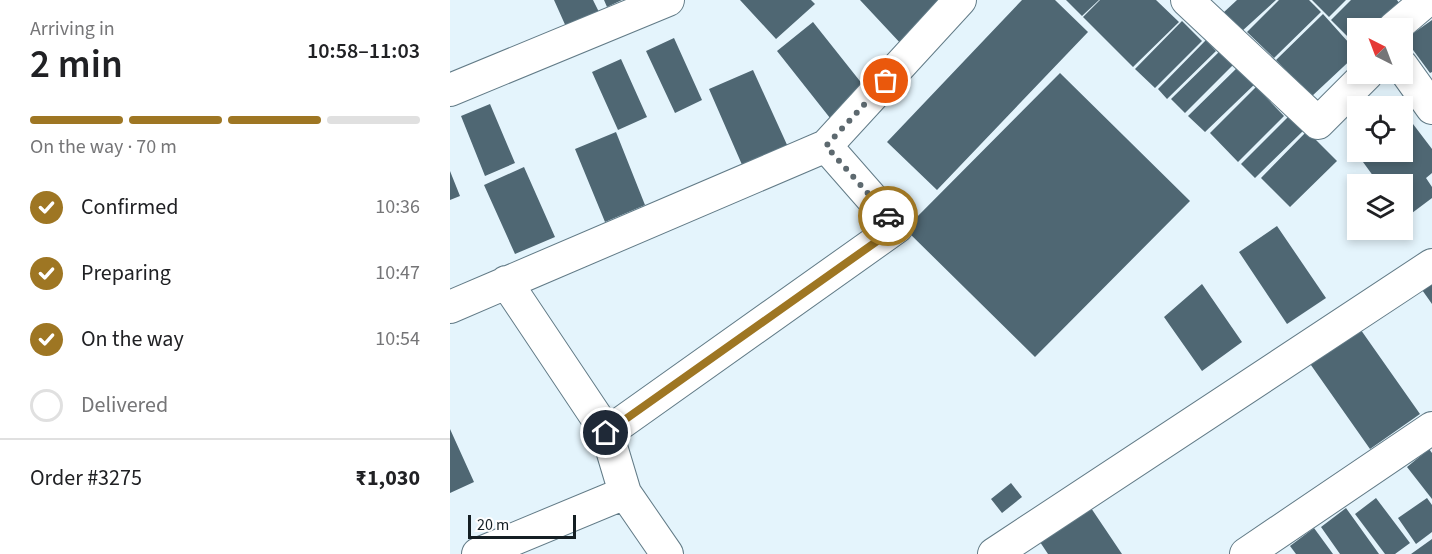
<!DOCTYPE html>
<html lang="en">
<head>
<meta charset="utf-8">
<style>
  :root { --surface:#fff; --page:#f6f6f6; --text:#202124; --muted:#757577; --line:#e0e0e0; --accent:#9e7623 }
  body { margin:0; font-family:"Source Sans 3",sans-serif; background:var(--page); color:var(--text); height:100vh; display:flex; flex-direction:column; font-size:22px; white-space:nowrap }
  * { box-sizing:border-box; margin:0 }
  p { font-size:20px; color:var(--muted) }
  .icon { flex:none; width:33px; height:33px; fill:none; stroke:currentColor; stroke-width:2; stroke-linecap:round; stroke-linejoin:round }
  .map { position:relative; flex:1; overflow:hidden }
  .details { display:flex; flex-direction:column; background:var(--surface); width:450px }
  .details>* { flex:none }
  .needle { width:39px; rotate:318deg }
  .fabs { position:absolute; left:897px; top:18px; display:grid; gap:12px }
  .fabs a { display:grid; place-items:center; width:66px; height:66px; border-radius:0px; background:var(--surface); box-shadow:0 3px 9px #0003; font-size:30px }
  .scale { position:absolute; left:18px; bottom:15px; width:108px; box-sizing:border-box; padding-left:6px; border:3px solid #141e23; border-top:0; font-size:16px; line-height:21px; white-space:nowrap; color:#141e23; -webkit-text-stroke:4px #fefefe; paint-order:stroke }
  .pin { position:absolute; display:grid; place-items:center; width:51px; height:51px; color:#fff; margin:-26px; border:3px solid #fff; border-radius:50%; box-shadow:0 2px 6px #0007 }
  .courier { position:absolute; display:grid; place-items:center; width:60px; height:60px; margin:-30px; border:4px solid #9e7623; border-radius:50%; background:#fff; color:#222; box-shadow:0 2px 8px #0007 }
  .headline em { font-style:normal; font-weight:600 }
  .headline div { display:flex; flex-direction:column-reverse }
  .headline { display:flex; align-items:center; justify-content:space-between; height:102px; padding:0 30px }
  h1 { font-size:39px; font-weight:600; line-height:45px }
  .bar { display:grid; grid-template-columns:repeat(4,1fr); gap:9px 6px; align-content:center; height:72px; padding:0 30px }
  .bar i { height:8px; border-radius:4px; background:var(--line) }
  .bar .on { background:var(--accent) }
  .bar p { grid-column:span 4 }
  .line { display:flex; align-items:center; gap:15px; padding:0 30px; border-top:2px solid var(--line) }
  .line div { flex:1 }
  ol { padding:0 30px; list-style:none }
  li { display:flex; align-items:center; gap:18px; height:66px }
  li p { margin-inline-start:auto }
  li .icon { padding:6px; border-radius:50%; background:var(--accent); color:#fff; stroke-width:4 }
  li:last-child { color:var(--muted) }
  li i { width:33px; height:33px; border:3px solid var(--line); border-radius:50% }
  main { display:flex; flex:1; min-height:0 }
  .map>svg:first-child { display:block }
  .building { fill:#4f6773 }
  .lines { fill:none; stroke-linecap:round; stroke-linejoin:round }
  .minor-casing { stroke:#627b87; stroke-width:34 }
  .minor { stroke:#fff; stroke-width:32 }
  .done { stroke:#5d696f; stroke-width:6; stroke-dasharray:0 10.8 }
  .route { stroke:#9e7623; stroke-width:8 }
</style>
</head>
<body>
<main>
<section class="details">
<div class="headline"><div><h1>2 min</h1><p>Arriving in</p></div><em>10:58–11:03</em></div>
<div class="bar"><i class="on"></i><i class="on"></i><i class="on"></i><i></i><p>On the way · 70 m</p></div>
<ol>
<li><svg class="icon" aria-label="check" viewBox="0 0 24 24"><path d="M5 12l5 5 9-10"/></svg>Confirmed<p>10:36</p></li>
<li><svg class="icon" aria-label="check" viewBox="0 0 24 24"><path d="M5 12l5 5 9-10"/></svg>Preparing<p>10:47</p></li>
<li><svg class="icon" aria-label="check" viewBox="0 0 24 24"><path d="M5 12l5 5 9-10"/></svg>On the way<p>10:54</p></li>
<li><i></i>Delivered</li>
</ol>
<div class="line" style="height:78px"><div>Order #3275</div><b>₹1,030</b></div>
</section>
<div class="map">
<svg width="982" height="554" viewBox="0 0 982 554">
  <rect width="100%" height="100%" fill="#e4f4fc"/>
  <path class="building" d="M 104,0 L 143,0 L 150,14 L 117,29 Z
    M 154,0 L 172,0 L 157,7 Z
    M 290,0 L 361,0 L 365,4 L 326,39 Z
    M 410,0 L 501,0 L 453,46 Z
    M 572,0 L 605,0 L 638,32 L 487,190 L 437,142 Z
    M 616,0 L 649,0 L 632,16 Z
    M 650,0 L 706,0 L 729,22 L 683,67 L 633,17 Z
    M 787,0 L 826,0 L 791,32 L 773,13 Z
    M 829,0 L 859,0 L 871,12 L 824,58 L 797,32 Z
    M 862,0 L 896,0 L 879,17 Z
    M 901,0 L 947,0 L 949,3 L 923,28 L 908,28 L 906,45 L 881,20 Z
    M 873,14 L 908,53 L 861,97 L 826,60 Z
    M 982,20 L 982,72 L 980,73 L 955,39 Z
    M 732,21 L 752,41 L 705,88 L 685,69 Z
    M 363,22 L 417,90 L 380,118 L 327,51 Z
    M 224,38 L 252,100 L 225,113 L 196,51 Z
    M 756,40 L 766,51 L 717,99 L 708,89 Z
    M 772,49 L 785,63 L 735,113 L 721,99 Z
    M 171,59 L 197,117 L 168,130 L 142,72 Z
    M 790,65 L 807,82 L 755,132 L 738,116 Z
    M 303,70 L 338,147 L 293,167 L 259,89 Z
    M 610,73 L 740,201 L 585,357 L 455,229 Z
    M 806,87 L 834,116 L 788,162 L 760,133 Z
    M 40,104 L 65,163 L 35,176 L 11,116 Z
    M 838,117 L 853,131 L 805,178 L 791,164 Z
    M 963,124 L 982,149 L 982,173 L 976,178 L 982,187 L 982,198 L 954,219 L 952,184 L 929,184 L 913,162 L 927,152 L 952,152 L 952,132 Z
    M 857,131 L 887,161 L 840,207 L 811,178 Z
    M 166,132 L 195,205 L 155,222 L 125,149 Z
    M 74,167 L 105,237 L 65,254 L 34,185 Z
    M 0,171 L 10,196 L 0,200 Z
    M 827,226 L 876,298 L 837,324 L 789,252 Z
    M 982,278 L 982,304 L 970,287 Z
    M 752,284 L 792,342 L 752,371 L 714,317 Z
    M 906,323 L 970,414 L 920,449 L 856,358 Z
    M 0,429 L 24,482 L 0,493 Z
    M 979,449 L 982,453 L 982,499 L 957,467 Z
    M 561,483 L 572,497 L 552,513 L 541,499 Z
    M 926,498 L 960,543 L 945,554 L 935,554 L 905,514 Z
    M 977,498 L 982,505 L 982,532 L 966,544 L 948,518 Z
    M 639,505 L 672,554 L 598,554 L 588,539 Z
    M 896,508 L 929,554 L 890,554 L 871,527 Z
    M 864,528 L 883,554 L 846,554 L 840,546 Z
    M 982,539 L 982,554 L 961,554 Z"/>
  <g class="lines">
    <defs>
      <path id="minor" d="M 737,0 L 868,123 L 917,74
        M 944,28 L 977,0
        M 952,66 L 982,108
        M 0,90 L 218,0
        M 56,282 L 157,433 L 175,493 L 217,554
        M 0,307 L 376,146 L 510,0
        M 157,433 L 447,227 L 376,146
        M 28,554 L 175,493
        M 544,554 L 982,265
        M 796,554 L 982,428"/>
    </defs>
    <use href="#minor" class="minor-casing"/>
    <use href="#minor" class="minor"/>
  </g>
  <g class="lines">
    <path class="done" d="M 436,81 L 376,146 L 438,216"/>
    <path class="route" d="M 156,433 L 447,227 L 438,216"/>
  </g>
</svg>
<div class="fabs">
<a><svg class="needle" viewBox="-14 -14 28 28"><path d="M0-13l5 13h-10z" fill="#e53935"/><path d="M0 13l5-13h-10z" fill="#757577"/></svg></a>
<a><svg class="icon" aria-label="locate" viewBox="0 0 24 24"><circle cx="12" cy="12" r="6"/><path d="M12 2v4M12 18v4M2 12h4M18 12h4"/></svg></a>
<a><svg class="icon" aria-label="layers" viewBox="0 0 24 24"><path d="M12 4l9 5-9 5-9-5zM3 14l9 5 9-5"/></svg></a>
</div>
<div class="scale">20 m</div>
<div class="pin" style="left:436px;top:81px;background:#ea580c"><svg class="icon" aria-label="bag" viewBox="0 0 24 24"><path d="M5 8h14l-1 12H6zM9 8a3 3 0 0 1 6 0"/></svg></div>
<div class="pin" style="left:156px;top:433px;background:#1f2937"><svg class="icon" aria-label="home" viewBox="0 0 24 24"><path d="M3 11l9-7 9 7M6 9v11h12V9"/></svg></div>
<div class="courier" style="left:438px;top:216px"><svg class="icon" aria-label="car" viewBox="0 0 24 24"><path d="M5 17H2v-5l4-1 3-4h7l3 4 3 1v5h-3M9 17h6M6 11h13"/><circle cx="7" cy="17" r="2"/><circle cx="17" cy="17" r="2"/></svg></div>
</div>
</main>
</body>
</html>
